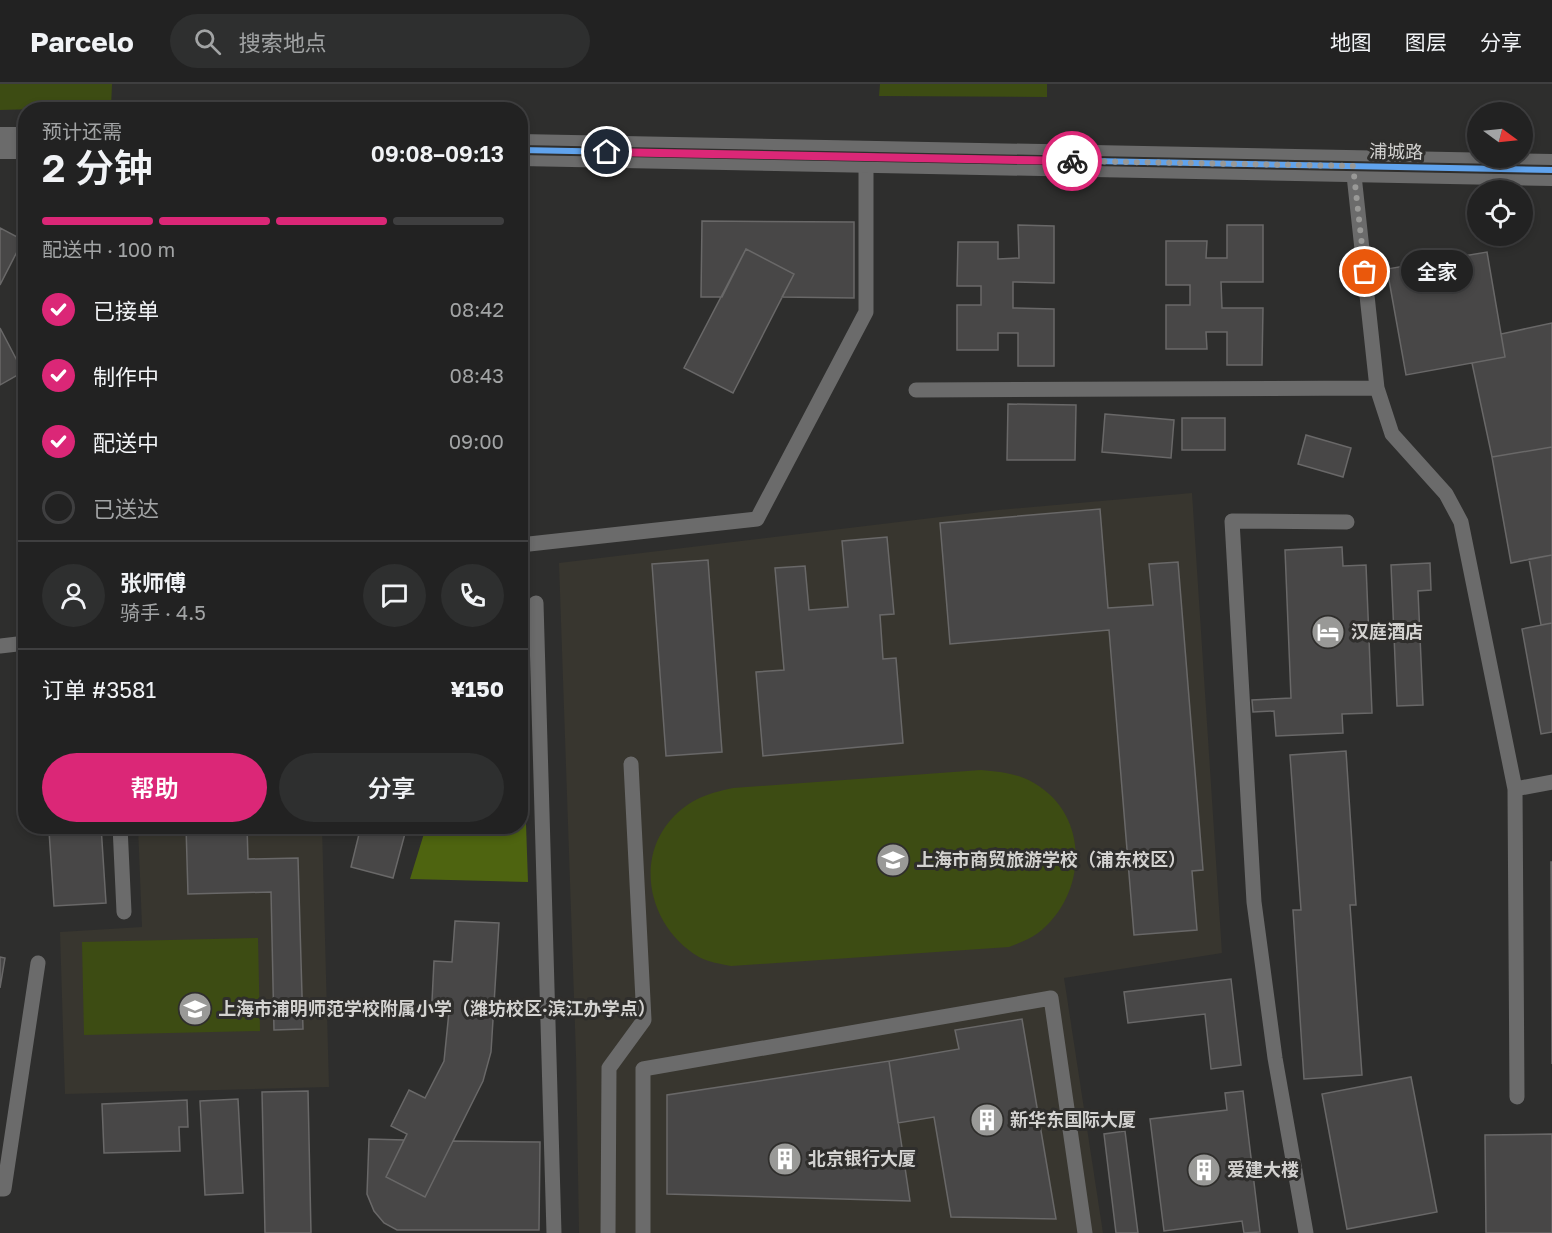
<!DOCTYPE html>
<html lang="zh">
<head>
<meta charset="utf-8">
<style>
  :root { --surface:#222; --page:#2e2f2f; --text:#f1f3f6; --muted:#a2a4a5; --line:#3f3f40; --accent:#db2777 }
  body { margin:0; font-family:"Golos Text","Noto Sans SC",sans-serif; background:var(--page); color:var(--text); height:100vh; display:flex; flex-direction:column; font-size:22px; white-space:nowrap }
  * { box-sizing:border-box; margin:0 }
  p { font-size:20px; color:var(--muted) }
  .icon { flex:none; width:33px; height:33px; fill:none; stroke:currentColor; stroke-width:2; stroke-linecap:round; stroke-linejoin:round }
  .map { position:relative; flex:1; overflow:hidden }
  .panel { position:absolute; left:18px; top:18px; width:510px; height:732px; display:flex; flex-direction:column; background:var(--surface); border-radius:24px; box-shadow:0 3px 9px #0003,0 0 0 2px var(--line) }
  .panel>* { flex:none }
  .needle { width:39px; rotate:105deg }
  .controls { position:absolute; left:1467px; top:18px; display:grid; gap:12px }
  .controls a { display:grid; place-items:center; width:66px; height:66px; border-radius:50%; background:var(--surface); box-shadow:0 3px 9px #0003,0 0 0 2px var(--line); font-size:30px }
  .pin { position:absolute; display:grid; place-items:center; width:51px; height:51px; color:#fff; margin:-26px; border:3px solid #fff; border-radius:50%; box-shadow:0 2px 6px #0007 }
  .courier { position:absolute; display:grid; place-items:center; width:60px; height:60px; margin:-30px; border:4px solid #db2777; border-radius:50%; background:#fff; color:#222; box-shadow:0 2px 8px #0007 }
  .bubble { position:absolute; height:42px; border-radius:21px; background:var(--surface); box-shadow:0 3px 9px #0003,0 0 0 2px var(--line); font-size:20px; font-weight:600; line-height:42px; text-align:center }
  .summary em { font-style:normal; font-weight:600 }
  .summary div { display:flex; flex-direction:column-reverse }
  .summary { display:flex; align-items:center; justify-content:space-between; height:102px; padding:0 24px }
  h1 { font-size:39px; font-weight:600; line-height:45px }
  .bar { display:grid; grid-template-columns:repeat(4,1fr); gap:9px 6px; align-content:center; height:72px; padding:0 24px }
  .bar i { height:8px; border-radius:4px; background:var(--line) }
  .bar .selected { background:var(--accent) }
  .bar p { grid-column:span 4 }
  .line { display:flex; align-items:center; gap:15px; padding:0 24px; border-top:2px solid var(--line) }
  .line div { flex:1 }
  .round { display:grid; place-items:center; flex:none; width:63px; height:63px; border-radius:32px; background:var(--page) }
  ol { padding:0 24px; list-style:none }
  li { display:flex; align-items:center; gap:18px; height:66px }
  li p { margin-inline-start:auto }
  li .icon { padding:6px; border-radius:50%; background:var(--accent); color:#fff; stroke-width:4 }
  li:last-child { color:var(--muted) }
  li i { width:33px; height:33px; border:3px solid var(--line); border-radius:50% }
  .action { display:flex; gap:12px; margin-top:auto; padding:12px 24px }
  .action a { flex:1; height:69px; border-radius:36px; background:var(--accent); color:#fff; font-size:24px; font-weight:600; line-height:69px; text-align:center }
  .action a+a { background:var(--page); color:var(--text) }
  header { display:flex; align-items:center; gap:36px; box-sizing:border-box; height:84px; padding:0 30px; background:var(--surface); border-bottom:2px solid var(--line) }
  header strong { font-size:28px }
  nav { display:flex; gap:33px; margin-inline-start:auto; font-size:21px }
  .search { width:420px; height:54px; background:var(--page); display:flex; align-items:center; gap:15px; box-sizing:border-box; padding:0 21px; border-radius:33px; color:var(--muted); font-size:22px }
  .map>svg:first-child { display:block }
  .built { fill:#38362f }
  .green { fill:#3d4c13 }
  .forest { fill:#4e6410 }
  .building { fill:#484747; stroke:#696868; stroke-width:1.5 }
  .lines { fill:none; stroke-linecap:round; stroke-linejoin:round }
  .service { stroke:#6b6b6b; stroke-width:15 }
  .minor { stroke:#6b6b6b; stroke-width:32 }
  .cycleway-casing { stroke:#2f2e2c; stroke-width:10 }
  .cycleway { stroke:#60a3ed; stroke-width:6 }
  .done { stroke:#999997; stroke-width:6; stroke-dasharray:0 10.8 }
  .route { stroke:#db2777; stroke-width:8 }
  .labels { text-anchor:middle; stroke-width:6; stroke-linejoin:round; paint-order:stroke }
  .street-label { font-size:18px; fill:#d3d2d0; stroke:#2f2e2c }
  .poi-label { font-size:18px; font-weight:bold; fill:#d3d2d0; stroke:#2f2e2c; text-anchor:start }
</style>
</head>
<body>
<header>
<strong>Parcelo</strong>
<div class="search"><svg class="icon" aria-label="search" viewBox="0 0 24 24"><circle cx="10" cy="10" r="6"/><path d="M15 15l6 6"/></svg>搜索地点</div>
<nav><a>地图</a><a>图层</a><a>分享</a></nav>
</header>
<div class="map">
<svg width="1552" height="1149" viewBox="0 0 1552 1149">
  <rect width="100%" height="100%" fill="#2e2e2d"/>
  <path class="built" d="M 1192,409 L 1222,869 L 1064,894 L 1103,1149 L 579,1149 L 576,972 L 559,479 L 998,426 Z
    M 138,743 L 322,743 L 329,1003 L 65,1010 L 60,848 L 142,843 Z"/>
  <path class="green" d="M 0,0 L 112,0 L 111,23 L 0,26 Z
    M 880,0 L 1047,0 L 1047,13 L 879,12 Z
    M 981,686 C 1000,688 1017,689 1034,699 C 1091,732 1087,811 1038,849 C 1030,855 1019,859 1009,863 L 731,882 C 721,880 708,878 699,873 C 646,842 631,766 682,725 C 698,712 714,708 733,704 Z
    M 258,854 L 260,947 L 84,951 L 82,858 Z"/>
  <path class="forest" d="M 520,564 L 528,798 L 410,795 L 426,743 L 520,742 Z"/>
  <path class="building" d="M 702,137 L 854,138 L 854,214 L 782,213 L 794,190 L 746,165 L 722,213 L 701,213 Z
    M 1018,141 L 1054,142 L 1054,199 L 1013,198 L 1013,224 L 1054,225 L 1054,282 L 1018,282 L 1018,249 L 998,249 L 998,266 L 957,266 L 957,221 L 981,221 L 981,202 L 957,202 L 958,158 L 998,158 L 998,175 L 1019,174 Z
    M 1227,141 L 1263,141 L 1263,198 L 1221,198 L 1222,224 L 1263,224 L 1262,281 L 1227,281 L 1227,248 L 1206,248 L 1207,265 L 1166,265 L 1166,221 L 1190,221 L 1190,201 L 1166,201 L 1166,157 L 1207,157 L 1206,174 L 1227,174 Z
    M 0,144 L 23,156 L 0,201 Z
    M 746,165 L 794,190 L 733,309 L 684,284 Z
    M 1487,168 L 1505,273 L 1406,291 L 1387,185 Z
    M 1552,239 L 1552,363 L 1492,373 L 1472,279 L 1505,273 L 1501,250 Z
    M 0,244 L 23,288 L 0,301 Z
    M 1008,320 L 1076,321 L 1075,376 L 1007,376 Z
    M 1105,330 L 1174,336 L 1171,374 L 1102,368 Z
    M 1182,334 L 1225,334 L 1225,366 L 1182,366 Z
    M 1306,351 L 1351,364 L 1343,393 L 1298,380 Z
    M 1552,363 L 1552,471 L 1511,479 L 1492,373 Z
    M 1100,425 L 1108,524 L 1153,521 L 1149,480 L 1178,478 L 1203,786 L 1192,787 L 1197,846 L 1134,851 L 1109,546 L 950,560 L 940,439 Z
    M 887,453 L 894,530 L 880,531 L 883,575 L 896,574 L 903,659 L 763,672 L 756,588 L 784,586 L 775,484 L 805,482 L 809,526 L 848,523 L 842,457 Z
    M 1342,463 L 1343,482 L 1366,481 L 1372,629 L 1342,630 L 1343,649 L 1276,652 L 1274,627 L 1253,628 L 1252,616 L 1291,614 L 1285,466 Z
    M 1552,471 L 1552,539 L 1541,541 L 1529,475 Z
    M 708,476 L 722,668 L 666,672 L 652,480 Z
    M 1430,479 L 1431,506 L 1418,507 L 1423,621 L 1397,622 L 1391,481 Z
    M 1552,539 L 1552,648 L 1541,650 L 1522,545 Z
    M 26,612 L 26,649 L 23,613 Z
    M 1346,667 L 1356,821 L 1350,821 L 1362,991 L 1304,995 L 1293,826 L 1301,826 L 1290,671 Z
    M 31,742 L 101,742 L 106,819 L 54,822 L 49,747 L 32,748 Z
    M 186,742 L 247,742 L 248,775 L 298,774 L 303,945 L 274,946 L 271,808 L 188,810 Z
    M 361,742 L 407,742 L 393,794 L 351,783 Z
    M 1551,778 L 1552,778 L 1552,980 Z
    M 1551,778 L 1552,778 L 1552,980 Z
    M 455,837 L 499,839 L 491,968 L 483,997 L 425,1113 L 386,1093 L 407,1050 L 391,1042 L 409,1006 L 425,1014 L 444,977 L 450,918 L 432,917 L 434,877 L 452,878 Z
    M 0,873 L 5,874 L 0,904 Z
    M 1231,895 L 1241,981 L 1211,985 L 1205,930 L 1128,939 L 1124,908 Z
    M 1022,935 L 1056,1135 L 951,1133 L 934,1033 L 898,1039 L 889,977 L 959,965 L 955,946 Z
    M 889,977 L 910,1117 L 667,1110 L 667,1011 Z
    M 1411,993 L 1437,1128 L 1347,1145 L 1322,1010 Z
    M 308,1007 L 311,1149 L 265,1149 L 262,1008 Z
    M 1243,1007 L 1260,1148 L 1244,1149 L 1242,1137 L 1164,1147 L 1150,1035 L 1227,1026 L 1225,1009 Z
    M 238,1015 L 243,1109 L 205,1111 L 200,1017 Z
    M 187,1016 L 188,1043 L 179,1043 L 180,1067 L 104,1069 L 102,1020 Z
    M 1125,1047 L 1138,1149 L 1116,1149 L 1104,1050 Z
    M 1552,1050 L 1552,1149 L 1486,1149 L 1485,1051 Z
    M 369,1055 L 404,1056 L 386,1093 L 425,1113 L 453,1057 L 540,1058 L 539,1146 L 397,1146 L 384,1139 L 374,1127 L 367,1110 Z"/>
  <g class="lines">
    <path class="service" d="M 1353,82 L 1377,304 L 1392,350 L 1446,410 L 1461,438 L 1515,705 L 1552,698
      M 916,306 L 1377,304
      M 520,461 L 757,435 L 866,228 L 866,73
      M 536,519 L 554,1149
      M 0,562 L 26,559
      M 1515,705 L 1517,1013
      M 120,742 L 124,828
      M 0,1105 L 4,1105 L 38,879
      M 608,1149 L 609,984 L 644,936 L 631,680
      M 643,1149 L 643,985 L 1051,914 L 1085,1149
      M 1306,1149 L 1275,974 L 1254,818 L 1232,437 L 1347,438"/>
    <path class="minor" d="M 0,59 L 26,59
      M 520,66 L 1552,86"/>
    <defs>
      <path id="cycleway" d="M 520,66 L 1552,86"/>
    </defs>
    <use href="#cycleway" class="cycleway-casing"/>
    <use href="#cycleway" class="cycleway"/>
  </g>
  <g class="lines">
    <path class="done" d="M 1072,77 L 1353,82 L 1365,188"/>
    <path class="route" d="M 607,68 L 1072,77"/>
  </g>
  <defs>
    <symbol id="hotel-disc" viewBox="-11 -11 22 22"><circle r="9.5" fill="#999997" stroke="#2f2e2c"/><path d="M-6-4.5h1.5V1H6V5H4.5V3h-9V5H-6ZM-4 0a1.8 1.8 0 1 1 3.6 0ZM.5 0V-2.5h3Q6-2.5 6 0Z" fill="#fff"/></symbol>
    <symbol id="school-disc" viewBox="-11 -11 22 22"><circle r="9.5" fill="#999997" stroke="#2f2e2c"/><path d="M0-5L7-2L0 1L-7-2ZM-4 1L0 2.5L4 1V4Q0 6-4 4Z" fill="#fff"/></symbol>
    <symbol id="building-disc" viewBox="-11 -11 22 22"><circle r="9.5" fill="#999997" stroke="#2f2e2c"/><path d="M-4-6H4V6H1V3H-1V6H-4ZM-2.5-4.3h1.7v1.8h-1.7ZM.8-4.3h1.7v1.8H.8ZM-2.5-1h1.7V.8h-1.7ZM.8-1h1.7V.8H.8Z" fill="#fff"/></symbol>
  </defs>
  <g fill-rule="evenodd">
    <use href="#hotel-disc" x="1309" y="529" width="38" height="38"/>
    <use href="#school-disc" x="874" y="757" width="38" height="38"/>
    <use href="#school-disc" x="176" y="906" width="38" height="38"/>
    <use href="#building-disc" x="968" y="1017" width="38" height="38"/>
    <use href="#building-disc" x="766" y="1056" width="38" height="38"/>
    <use href="#building-disc" x="1185" y="1067" width="38" height="38"/>
  </g>
  <g class="labels">
    <g class="street-label">
      <text transform="translate(1396 68) rotate(1)" y="6">浦城路</text>
    </g>
    <g class="poi-label">
      <text x="1351" y="554">汉庭酒店</text>
      <text x="916" y="782">上海市商贸旅游学校（浦东校区）</text>
      <text x="218" y="931">上海市浦明师范学校附属小学（潍坊校区·滨江办学点）</text>
      <text x="1010" y="1042">新华东国际大厦</text>
      <text x="808" y="1081">北京银行大厦</text>
      <text x="1227" y="1092">爱建大楼</text>
    </g>
  </g>
</svg>
<div class="controls">
<a><svg class="needle" viewBox="-14 -14 28 28"><path d="M0-13l5 13h-10z" fill="#e53935"/><path d="M0 13l5-13h-10z" fill="#a2a4a5"/></svg></a>
<a><svg class="icon" aria-label="locate" viewBox="0 0 24 24"><circle cx="12" cy="12" r="6"/><path d="M12 2v4M12 18v4M2 12h4M18 12h4"/></svg></a>
</div>
<div class="pin" style="left:1365px;top:188px;background:#ea580c"><svg class="icon" aria-label="bag" viewBox="0 0 24 24"><path d="M5 8h14l-1 12H6zM9 8a3 3 0 0 1 6 0"/></svg></div>
<div class="pin" style="left:607px;top:68px;background:#1f2937"><svg class="icon" aria-label="home" viewBox="0 0 24 24"><path d="M3 11l9-7 9 7M6 9v11h12V9"/></svg></div>
<div class="courier" style="left:1072px;top:77px"><svg class="icon" aria-label="bike" viewBox="0 0 24 24"><circle cx="6" cy="16" r="4"/><circle cx="18" cy="16" r="4"/><path d="M6 16l4-8h5l3 8M10 8l3 8H6M13 5h3"/></svg></div>
<div class="bubble" style="left:1401px;top:166px;width:72px">全家</div>
<section class="panel">
<div class="summary"><div><h1>2 分钟</h1><p>预计还需</p></div><em>09:08–09:13</em></div>
<div class="bar"><i class="selected"></i><i class="selected"></i><i class="selected"></i><i></i><p>配送中 · 100 m</p></div>
<ol>
<li><svg class="icon" aria-label="check" viewBox="0 0 24 24"><path d="M5 12l5 5 9-10"/></svg>已接单<p>08:42</p></li>
<li><svg class="icon" aria-label="check" viewBox="0 0 24 24"><path d="M5 12l5 5 9-10"/></svg>制作中<p>08:43</p></li>
<li><svg class="icon" aria-label="check" viewBox="0 0 24 24"><path d="M5 12l5 5 9-10"/></svg>配送中<p>09:00</p></li>
<li><i></i>已送达</li>
</ol>
<div class="line" style="height:108px"><a class="round"><svg class="icon" aria-label="person" viewBox="0 0 24 24"><circle cx="12" cy="8" r="4"/><path d="M4 21q1-7 8-7t8 7"/></svg></a><div><b>张师傅</b><p>骑手 · 4.5</p></div><a class="round"><svg class="icon" aria-label="chat" viewBox="0 0 24 24"><path d="M4 5h16v11H9l-5 4z"/></svg></a><a class="round"><svg class="icon" aria-label="phone" viewBox="0 0 24 24"><path d="M5 4h4l2 5-3 2q2 4 5 5l2-3 5 2v4C11 20 4 13 5 4z"/></svg></a></div>
<div class="line" style="height:78px"><div>订单 #3581</div><b>¥150</b></div>
<div class="action"><a>帮助</a><a>分享</a></div>
</section>
</div>
</body>
</html>
